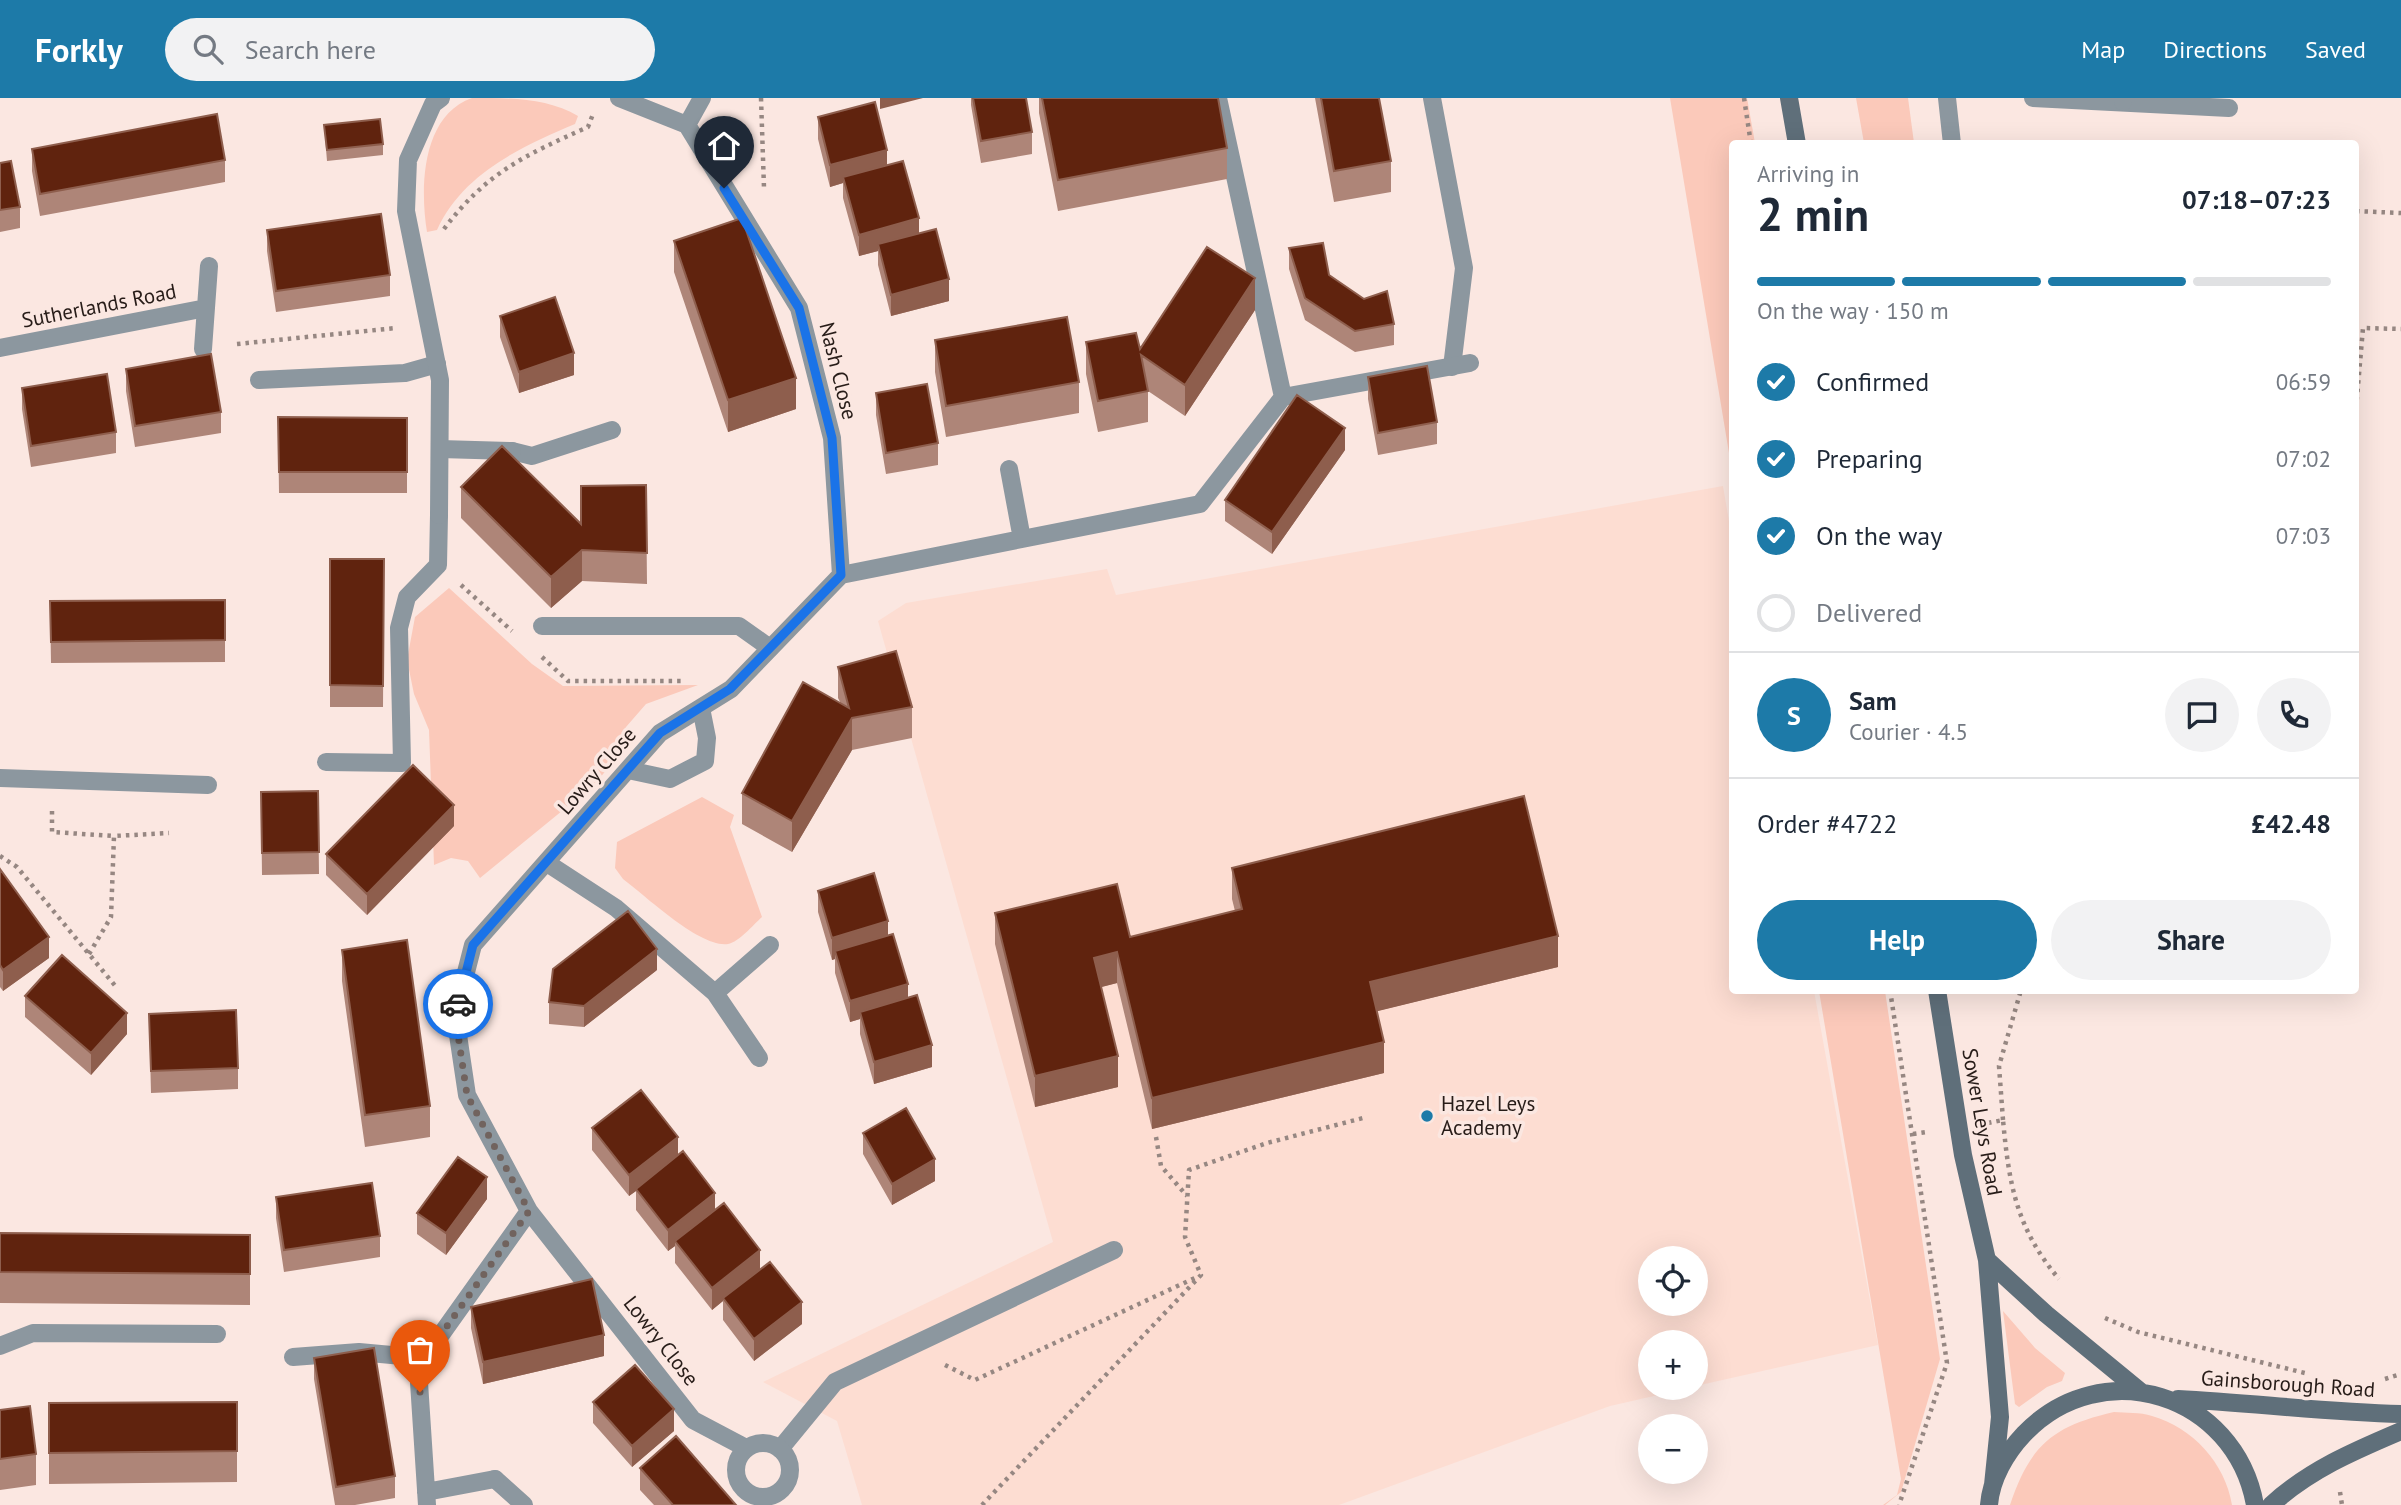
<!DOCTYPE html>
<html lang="en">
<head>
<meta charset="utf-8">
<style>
  :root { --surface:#fff; --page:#f2f2f3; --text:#1f2937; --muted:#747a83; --line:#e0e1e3; --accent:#1d7aa8 }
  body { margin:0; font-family:"PT Sans",sans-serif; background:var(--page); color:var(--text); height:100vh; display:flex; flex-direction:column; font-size:26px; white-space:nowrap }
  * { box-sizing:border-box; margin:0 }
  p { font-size:23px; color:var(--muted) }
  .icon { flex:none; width:38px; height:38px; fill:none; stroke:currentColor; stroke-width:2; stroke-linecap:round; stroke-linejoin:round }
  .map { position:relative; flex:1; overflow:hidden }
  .side { position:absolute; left:1729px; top:42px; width:630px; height:854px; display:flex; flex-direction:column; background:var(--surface); border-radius:7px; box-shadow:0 7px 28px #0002 }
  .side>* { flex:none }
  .tools { position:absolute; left:1638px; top:1148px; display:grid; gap:14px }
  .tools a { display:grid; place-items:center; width:70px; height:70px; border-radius:50%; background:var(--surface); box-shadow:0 7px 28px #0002; font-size:35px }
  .pin { position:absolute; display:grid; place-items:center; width:60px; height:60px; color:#fff; margin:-72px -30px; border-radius:50% 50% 50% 0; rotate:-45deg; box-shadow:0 0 7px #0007 }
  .pin .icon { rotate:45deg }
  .courier { position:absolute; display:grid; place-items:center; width:70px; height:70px; margin:-35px; border:5px solid #1a73e8; border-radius:50%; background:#fff; color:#222; box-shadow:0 2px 9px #0007 }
  .summary em { font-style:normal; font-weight:800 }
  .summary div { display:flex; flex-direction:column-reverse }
  .summary { display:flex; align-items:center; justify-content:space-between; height:119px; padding:0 28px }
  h1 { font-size:46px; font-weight:800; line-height:52px }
  .bar { display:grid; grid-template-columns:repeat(4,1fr); gap:10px 7px; align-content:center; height:84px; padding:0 28px }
  .bar i { height:9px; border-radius:5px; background:var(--line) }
  .bar .on { background:var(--accent) }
  .bar p { grid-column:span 4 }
  .line { display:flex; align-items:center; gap:18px; padding:0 28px; border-top:2px solid var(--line) }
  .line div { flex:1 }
  .round { display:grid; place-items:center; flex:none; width:74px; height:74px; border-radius:37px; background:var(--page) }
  ol { padding:0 28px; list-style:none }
  li { display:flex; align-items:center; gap:21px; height:77px }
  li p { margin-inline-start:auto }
  li .icon { padding:7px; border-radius:50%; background:var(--accent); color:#fff; stroke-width:4 }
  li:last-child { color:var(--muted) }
  li i { width:38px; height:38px; border:4px solid var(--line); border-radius:50% }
  .primary-button { display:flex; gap:14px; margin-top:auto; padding:14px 28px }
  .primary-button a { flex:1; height:80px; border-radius:42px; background:var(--accent); color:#fff; font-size:28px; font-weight:800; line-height:80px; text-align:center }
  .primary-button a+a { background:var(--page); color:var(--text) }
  header { display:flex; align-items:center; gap:42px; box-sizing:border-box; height:98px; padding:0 35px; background:var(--accent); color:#fff }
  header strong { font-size:33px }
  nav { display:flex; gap:38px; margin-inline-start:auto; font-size:24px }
  .search { width:490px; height:63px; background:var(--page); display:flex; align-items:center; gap:18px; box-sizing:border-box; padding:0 24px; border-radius:38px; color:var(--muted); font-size:26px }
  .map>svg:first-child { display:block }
  .built { fill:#fdddd2; fill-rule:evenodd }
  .green { fill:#fbc9ba }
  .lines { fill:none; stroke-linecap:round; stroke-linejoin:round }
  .path { stroke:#968782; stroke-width:4.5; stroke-dasharray:3.5 5; stroke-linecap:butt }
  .lane { stroke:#8c979f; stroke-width:18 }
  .street { stroke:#8c979f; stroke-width:18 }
  .secondary { stroke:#5f6f7a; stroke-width:18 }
  .wall { fill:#ae8578 }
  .shaded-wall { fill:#8e5e4d }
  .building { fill:#60230e; stroke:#8e5e4d; stroke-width:2 }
  .done { stroke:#71635e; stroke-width:7; stroke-dasharray:0 12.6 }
  .route { stroke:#1a73e8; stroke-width:9 }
  .poi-dot { fill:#1d7aa8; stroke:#fbe7e1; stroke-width:2.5 }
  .labels { text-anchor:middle; stroke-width:7; stroke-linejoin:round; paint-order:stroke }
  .street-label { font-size:21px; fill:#271c18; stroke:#fbe7e1 }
  .poi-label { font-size:21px; fill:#271c18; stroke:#fbe7e1; text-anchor:start }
</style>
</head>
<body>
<header>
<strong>Forkly</strong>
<div class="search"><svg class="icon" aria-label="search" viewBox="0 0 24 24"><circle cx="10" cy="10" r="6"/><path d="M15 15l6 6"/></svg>Search here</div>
<nav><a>Map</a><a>Directions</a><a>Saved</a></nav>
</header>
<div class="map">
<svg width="2401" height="1407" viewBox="0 0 2401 1407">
  <rect width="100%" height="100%" fill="#fbe7e1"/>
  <path class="built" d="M 1723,388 L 1732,441 L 1732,892 L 1814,893 L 1878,1247 L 1696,1288 L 1696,1244 L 1650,1244 L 1650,1290 L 1689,1290 L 1610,1308 L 1339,1407 L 862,1407 L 837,1323 L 763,1284 L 1053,1144 L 878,523 L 906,505 L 1107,471 L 1116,497 ZM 1650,1160 L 1696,1160 L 1696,1206 L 1650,1206 Z"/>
  <path class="green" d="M 472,0 C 508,0 548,0 578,18 L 575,26 C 521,49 463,75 437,132 L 427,134 C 420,91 421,18 472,0 Z
    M 1670,0 L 1747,0 L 1755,45 L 1732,46 L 1732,373 Z
    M 1856,0 L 1908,0 L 1914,45 L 1864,45 Z
    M 449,490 L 532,566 L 563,588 L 698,587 L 646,606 L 626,629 L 616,660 L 595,686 L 480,780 L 468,763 L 451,760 L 434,767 L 429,632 L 414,596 L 407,562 L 415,519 Z
    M 702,699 L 734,717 L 730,729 L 762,819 C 753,827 739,844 728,846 C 700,850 646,798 623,781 L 615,770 L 617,744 Z
    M 1819,893 L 1885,893 L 1940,1261 L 1901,1394 L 1885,1407 L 1883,1407 L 1897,1397 L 1901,1381 Z
    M 2003,1213 L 2035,1250 L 2065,1275 L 2062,1283 L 2047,1289 L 2019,1309 L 2015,1306 Z
    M 2114,1314 C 2126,1315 2140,1314 2152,1318 C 2193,1330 2225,1365 2232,1407 L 2010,1407 C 2030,1347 2053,1328 2114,1314 Z"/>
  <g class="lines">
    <path class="path" d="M 761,0 L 764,90
      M 1744,0 L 1751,46
      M 2356,113 L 2401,115
      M 444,131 C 486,75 525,57 588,29 L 593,16
      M 237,246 L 396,230
      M 2356,311 L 2363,230 L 2401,231
      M 461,487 L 512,533
      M 542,559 L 568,583 L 682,583
      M 52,713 L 52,734 L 114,738
      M 0,758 L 17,769 L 117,890
      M 89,856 L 111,819 L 114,738 L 169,735
      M 1890,892 L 1947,1265 L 1899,1407
      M 2003,1022 L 1999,968 L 2021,892
      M 1988,1025 L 2003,1022 C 2009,1086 2016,1130 2059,1181
      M 1913,1036 L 1927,1034
      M 1156,1039 L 1161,1068 L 1187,1098
      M 2105,1220 L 2138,1234 L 2309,1276
      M 945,1267 L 975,1282 L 1197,1179
      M 2385,1281 L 2401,1276
      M 2340,1394 L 2342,1407
      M 982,1407 L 1201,1177 L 1185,1139 L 1189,1072 L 1267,1045 L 1363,1020"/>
    <path class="lane" d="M 1432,0 L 1464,170 L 1452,269
      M 2033,0 L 2229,10
      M 259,282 L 405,275 L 437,266
      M 512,353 L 532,358 L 612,332
      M 542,528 L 739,528 L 770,550
      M 326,664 L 402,665 L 399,530 L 407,499 L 438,467 L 439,417
      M 0,1248 L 33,1235 L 217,1236
      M 293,1259 L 359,1254 L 424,1260
      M 780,1351 L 835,1284 L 1114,1152
      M 495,1381 L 524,1407"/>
    <path class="street" d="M 619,0 L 687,27 L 799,210 L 832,340 L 841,477
      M 1218,0 L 1283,299
      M 1947,0 L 1952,46
      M 2123,4 L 2123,0
      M 687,27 L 702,0
      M 0,250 L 206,210
      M 203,251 L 209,168
      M 440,351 L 512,353
      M 439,417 L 440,282 L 406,113 L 408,62 L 433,6 L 441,0
      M 1022,441 L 1200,406 L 1283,299 L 1470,265
      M 841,477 L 1022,441 L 1009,371
      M 628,672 L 670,681 L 705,663 L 707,640 L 701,610
      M 0,680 L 208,687
      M 547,765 L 616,810 L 715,895 L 759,960
      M 715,895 L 770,847
      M736 1372a27 27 0 1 1 54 0a27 27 0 1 1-54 0Z
      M 746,1350 L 693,1322 L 529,1113 L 467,997 L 455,917 L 473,847 L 660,635 L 731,591 L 841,477
      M 426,1394 L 495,1381
      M 427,1407 L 418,1269 L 529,1113"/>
    <path class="secondary" d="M 1789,0 L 1797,46
      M 1937,892 L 1963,1057 L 1987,1162 L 2000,1319 L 1993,1387
      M 1987,1162 L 2046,1216 L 2141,1294
      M 2178,1301 C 2253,1305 2326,1314 2401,1316
      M 1989,1407 C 1991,1381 2006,1355 2024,1336 C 2102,1254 2235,1296 2255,1407
      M 2271,1407 C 2309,1372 2354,1353 2401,1333"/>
  </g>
  <path class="wall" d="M 971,0 L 1026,0 L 1032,34 L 1032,56 L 981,65 L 971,7 Z
    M 1039,0 L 1218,0 L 1227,50 L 1227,81 L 1058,113 L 1039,15 Z
    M 1315,0 L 1379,0 L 1391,63 L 1391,94 L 1334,104 Z
    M 818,19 L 887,67 L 949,203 L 891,218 L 878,167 L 878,153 L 859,158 L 843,100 L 843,85 L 830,89 L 818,41 Z
    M 324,27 L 383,46 L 383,57 L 327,63 Z
    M 32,51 L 225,62 L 225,84 L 40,118 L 32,73 Z
    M 0,65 L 20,109 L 20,130 L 0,134 Z
    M 267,132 L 390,177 L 390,198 L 276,214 L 267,153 Z
    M 674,143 L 796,311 L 728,334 L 674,174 Z
    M 1289,150 L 1364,201 L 1394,226 L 1394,247 L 1355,254 L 1305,222 L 1289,171 Z
    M 1255,212 L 1185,318 L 1148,293 L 1148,324 L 1098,334 L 1086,276 L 1086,244 L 1140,251 Z
    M 500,218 L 574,277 L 519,295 L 500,239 Z
    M 935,242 L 1079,284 L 1079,315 L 946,339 L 935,274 Z
    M 126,271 L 221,314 L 221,335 L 135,349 L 126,293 Z
    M 1368,279 L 1437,324 L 1437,346 L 1378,357 L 1368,301 Z
    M 22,290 L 116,334 L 116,355 L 31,369 L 22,311 Z
    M 876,295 L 938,345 L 938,367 L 886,376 L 876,317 Z
    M 278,319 L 407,320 L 407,395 L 279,395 Z
    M 1345,352 L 1272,456 L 1225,423 L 1225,402 Z
    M 646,387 L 647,486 L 582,483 L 551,510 L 461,420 L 461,389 L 581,426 Z
    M 330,461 L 384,461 L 383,609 L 330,609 Z
    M 225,502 L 225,564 L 51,565 L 50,503 Z
    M 838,569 L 912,609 L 912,640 L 852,652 L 792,754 L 742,726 L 742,695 L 840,604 L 838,600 Z
    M 318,693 L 319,776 L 262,777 L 261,694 Z
    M 454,728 L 367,817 L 326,777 L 326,756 Z
    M 1232,770 L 1558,869 L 1377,913 L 1384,975 L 1152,1031 L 1117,885 L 1101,889 L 1118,989 L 1035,1009 L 995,846 L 995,815 L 1130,839 L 1235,813 L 1232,801 Z
    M 0,771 L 49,860 L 3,893 L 0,889 Z
    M 818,793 L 888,837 L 908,900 L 932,969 L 874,986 L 860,936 L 860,921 L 850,924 L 835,875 L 835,861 L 832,862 L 818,814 Z
    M 342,852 L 430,1008 L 430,1039 L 365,1049 L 342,883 Z
    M 657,872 L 584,929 L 549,926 L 549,904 Z
    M 25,898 L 127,936 L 91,977 L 25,919 Z
    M 149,916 L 238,970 L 238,991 L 151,995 Z
    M 592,1030 L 678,1058 L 715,1112 L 802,1226 L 754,1263 L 723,1222 L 723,1203 L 712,1212 L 675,1165 L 675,1148 L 668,1153 L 636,1112 L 636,1093 L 629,1098 L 592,1052 Z
    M 863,1035 L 935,1083 L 892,1107 L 863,1056 Z
    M 276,1099 L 380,1138 L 380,1159 L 284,1174 L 276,1120 Z
    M 487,1101 L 446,1157 L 417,1136 L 417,1115 Z
    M 0,1135 L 250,1137 L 250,1207 L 0,1205 Z
    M 471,1209 L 604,1258 L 483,1286 L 471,1230 Z
    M 314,1260 L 395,1378 L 395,1400 L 355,1407 L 335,1407 L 314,1281 Z
    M 237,1304 L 237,1384 L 49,1386 L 49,1305 Z
    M 593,1304 L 674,1333 L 632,1369 L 593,1325 Z
    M 0,1312 L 36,1356 L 36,1387 L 0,1392 Z
    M 640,1370 L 736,1407 L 654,1407 L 640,1392 Z"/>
  <path class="shaded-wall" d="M 880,0 L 923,0 L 880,11 Z
    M 887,52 L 887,74 L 843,79 L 843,85 L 830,89 L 830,67 Z
    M 919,120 L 919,142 L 878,146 L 878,153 L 859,158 L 859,137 Z
    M 1255,180 L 1255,212 L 1185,318 L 1185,287 Z
    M 949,181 L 949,203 L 891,218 L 891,197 Z
    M 574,255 L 574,277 L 519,295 L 519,274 Z
    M 796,280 L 796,311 L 728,334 L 728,302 Z
    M 1345,330 L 1345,352 L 1272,456 L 1272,434 Z
    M 582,452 L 582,483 L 551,510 L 551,479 Z
    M 852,620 L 852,652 L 792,754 L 792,723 Z
    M 454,707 L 454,728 L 367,817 L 367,796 Z
    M 888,823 L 888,844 L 835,853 L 835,861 L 832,862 L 832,840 Z
    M 1558,838 L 1558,869 L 1370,915 L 1370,884 Z
    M 49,839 L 49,860 L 3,893 L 3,872 Z
    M 657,851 L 657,872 L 584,929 L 584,908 Z
    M 1117,854 L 1117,885 L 1094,891 L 1094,860 Z
    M 908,886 L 908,907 L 860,914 L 860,921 L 850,924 L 850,903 Z
    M 127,915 L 127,936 L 91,977 L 91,955 Z
    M 1384,944 L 1384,975 L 1152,1031 L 1152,1000 Z
    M 932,947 L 932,969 L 874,986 L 874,964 Z
    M 1118,958 L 1118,989 L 1035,1009 L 1035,978 Z
    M 678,1039 L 678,1060 L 636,1091 L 636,1093 L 629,1098 L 629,1077 Z
    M 935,1061 L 935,1083 L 892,1107 L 892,1086 Z
    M 487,1079 L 487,1101 L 446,1157 L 446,1135 Z
    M 715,1095 L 715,1116 L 675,1143 L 675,1148 L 668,1153 L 668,1132 Z
    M 760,1152 L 760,1174 L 723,1200 L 723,1203 L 712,1212 L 712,1190 Z
    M 802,1204 L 802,1226 L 754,1263 L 754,1241 Z
    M 604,1237 L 604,1258 L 483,1286 L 483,1264 Z
    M 674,1311 L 674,1333 L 632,1369 L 632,1348 Z"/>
  <path class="building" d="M 973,0 L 1026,0 L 1032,34 L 981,43 Z
    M 1042,0 L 1218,0 L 1227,50 L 1058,82 Z
    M 1321,0 L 1379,0 L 1391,63 L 1334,73 Z
    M 875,4 L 887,52 L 830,67 L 818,19 Z
    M 217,16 L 225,62 L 40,96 L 32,51 Z
    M 380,21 L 383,46 L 327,52 L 324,27 Z
    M 11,63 L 20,109 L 0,112 L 0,65 Z
    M 903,63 L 919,120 L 859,137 L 843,79 Z
    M 381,116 L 390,177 L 276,193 L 267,132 Z
    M 742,120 L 796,280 L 728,302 L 674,143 Z
    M 936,131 L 949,181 L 891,197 L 878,146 Z
    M 1323,145 L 1329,177 L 1364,201 L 1387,193 L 1394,226 L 1355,233 L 1305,200 L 1289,150 Z
    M 1207,149 L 1255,180 L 1185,287 L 1141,257 L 1148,293 L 1098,303 L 1086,244 L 1136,235 L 1140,251 Z
    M 555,199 L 574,255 L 519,274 L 500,218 Z
    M 1067,219 L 1079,284 L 946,308 L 935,242 Z
    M 211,256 L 221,314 L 135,328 L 126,271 Z
    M 1427,268 L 1437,324 L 1378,335 L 1368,279 Z
    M 107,276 L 116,334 L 31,348 L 22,290 Z
    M 927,286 L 938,345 L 886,355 L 876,295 Z
    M 1297,297 L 1345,330 L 1272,434 L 1225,402 Z
    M 278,319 L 407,320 L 407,374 L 279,374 Z
    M 502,348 L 581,426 L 581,388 L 646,387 L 647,455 L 582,452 L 551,479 L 461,389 Z
    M 330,461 L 384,461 L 383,588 L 330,587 Z
    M 225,502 L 225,542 L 51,544 L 50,503 Z
    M 896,553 L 912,609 L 852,620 L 792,723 L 742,695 L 803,584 L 849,610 L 838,569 Z
    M 413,667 L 454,707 L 367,796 L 326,756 Z
    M 318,693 L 319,754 L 262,755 L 261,694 Z
    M 1524,698 L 1558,838 L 1370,884 L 1384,944 L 1152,1000 L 1117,854 L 1094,860 L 1118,958 L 1035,978 L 995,815 L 1117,786 L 1130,839 L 1242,811 L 1232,770 Z
    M 0,771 L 49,839 L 3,872 L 0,867 Z
    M 874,775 L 888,823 L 832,840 L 818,793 Z
    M 628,813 L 657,851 L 584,908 L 549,904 L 553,871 Z
    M 893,836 L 908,886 L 850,903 L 835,853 Z
    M 407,842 L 430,1008 L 365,1017 L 342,852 Z
    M 62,857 L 127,915 L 91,955 L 25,898 Z
    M 917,897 L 932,947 L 874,964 L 860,914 Z
    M 236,912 L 238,970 L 151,973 L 149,916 Z
    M 641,992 L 678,1039 L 629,1077 L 592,1030 Z
    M 906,1010 L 935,1061 L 892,1086 L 863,1035 Z
    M 683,1053 L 715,1095 L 668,1132 L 636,1091 Z
    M 458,1059 L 487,1079 L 446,1135 L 417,1115 Z
    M 372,1085 L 380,1138 L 284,1152 L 276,1099 Z
    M 724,1105 L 760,1152 L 712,1190 L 675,1143 Z
    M 0,1135 L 250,1137 L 250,1176 L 0,1174 Z
    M 770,1164 L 802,1204 L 754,1241 L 723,1200 Z
    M 592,1181 L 604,1237 L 483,1264 L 471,1209 Z
    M 374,1250 L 395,1378 L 336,1389 L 314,1260 Z
    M 635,1267 L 674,1311 L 632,1348 L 593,1304 Z
    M 237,1304 L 237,1353 L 49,1355 L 49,1305 Z
    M 30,1308 L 36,1356 L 0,1361 L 0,1312 Z
    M 676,1338 L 736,1407 L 673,1407 L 640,1370 Z"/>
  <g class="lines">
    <path class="done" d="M 420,1294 L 418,1269 L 529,1113 L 467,997 L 455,916 L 458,906"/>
    <path class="route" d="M 458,906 L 473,847 L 660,635 L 730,591 L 841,477 L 832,340 L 799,210 L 724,90"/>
  </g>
  <circle class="poi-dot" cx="1427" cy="1018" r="7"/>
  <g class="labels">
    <g class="street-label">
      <text transform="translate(99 208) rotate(-11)" y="7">Sutherlands Road</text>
      <text transform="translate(838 273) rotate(76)" y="7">Nash Close</text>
      <text transform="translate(597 673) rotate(-49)" y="7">Lowry Close</text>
      <text transform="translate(1982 1024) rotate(80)" y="7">Sower Leys Road</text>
      <text transform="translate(661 1243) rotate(52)" y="7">Lowry Close</text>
      <text transform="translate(2288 1286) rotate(4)" y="7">Gainsborough Road</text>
    </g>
    <g class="poi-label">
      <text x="1441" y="1013">Hazel Leys<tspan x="1441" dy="24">Academy</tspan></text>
    </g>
  </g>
</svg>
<div class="tools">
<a><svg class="icon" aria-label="locate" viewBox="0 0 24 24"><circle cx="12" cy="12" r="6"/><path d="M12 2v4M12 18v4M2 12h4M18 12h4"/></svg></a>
<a>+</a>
<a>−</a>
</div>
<div class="pin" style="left:420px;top:1294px;background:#ea580c"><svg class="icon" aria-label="bag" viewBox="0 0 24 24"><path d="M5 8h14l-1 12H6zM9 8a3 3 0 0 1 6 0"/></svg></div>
<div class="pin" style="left:724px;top:90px;background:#1f2937"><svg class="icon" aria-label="home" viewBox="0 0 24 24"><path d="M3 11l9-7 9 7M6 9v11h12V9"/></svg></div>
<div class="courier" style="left:458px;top:906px"><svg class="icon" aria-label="car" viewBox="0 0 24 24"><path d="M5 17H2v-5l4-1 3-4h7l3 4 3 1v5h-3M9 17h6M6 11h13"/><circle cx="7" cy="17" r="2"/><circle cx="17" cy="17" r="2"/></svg></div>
<section class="side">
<div class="summary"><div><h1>2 min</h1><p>Arriving in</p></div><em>07:18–07:23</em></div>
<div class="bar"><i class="on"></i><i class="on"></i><i class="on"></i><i></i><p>On the way · 150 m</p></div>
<ol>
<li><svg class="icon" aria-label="check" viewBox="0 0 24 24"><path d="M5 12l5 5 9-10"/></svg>Confirmed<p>06:59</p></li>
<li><svg class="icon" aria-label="check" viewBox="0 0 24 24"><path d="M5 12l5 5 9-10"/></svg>Preparing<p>07:02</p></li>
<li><svg class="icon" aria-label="check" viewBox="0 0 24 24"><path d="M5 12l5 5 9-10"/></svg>On the way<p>07:03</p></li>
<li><i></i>Delivered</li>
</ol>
<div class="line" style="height:126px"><b class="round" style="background:var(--accent);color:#fff">S</b><div><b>Sam</b><p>Courier · 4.5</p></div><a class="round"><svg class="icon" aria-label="chat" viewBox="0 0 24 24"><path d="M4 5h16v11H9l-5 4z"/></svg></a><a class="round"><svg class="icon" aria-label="phone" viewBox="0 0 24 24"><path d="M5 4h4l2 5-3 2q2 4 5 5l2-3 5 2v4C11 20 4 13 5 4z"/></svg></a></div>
<div class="line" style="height:91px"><div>Order #4722</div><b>£42.48</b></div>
<div class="primary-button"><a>Help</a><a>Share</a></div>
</section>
</div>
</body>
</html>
